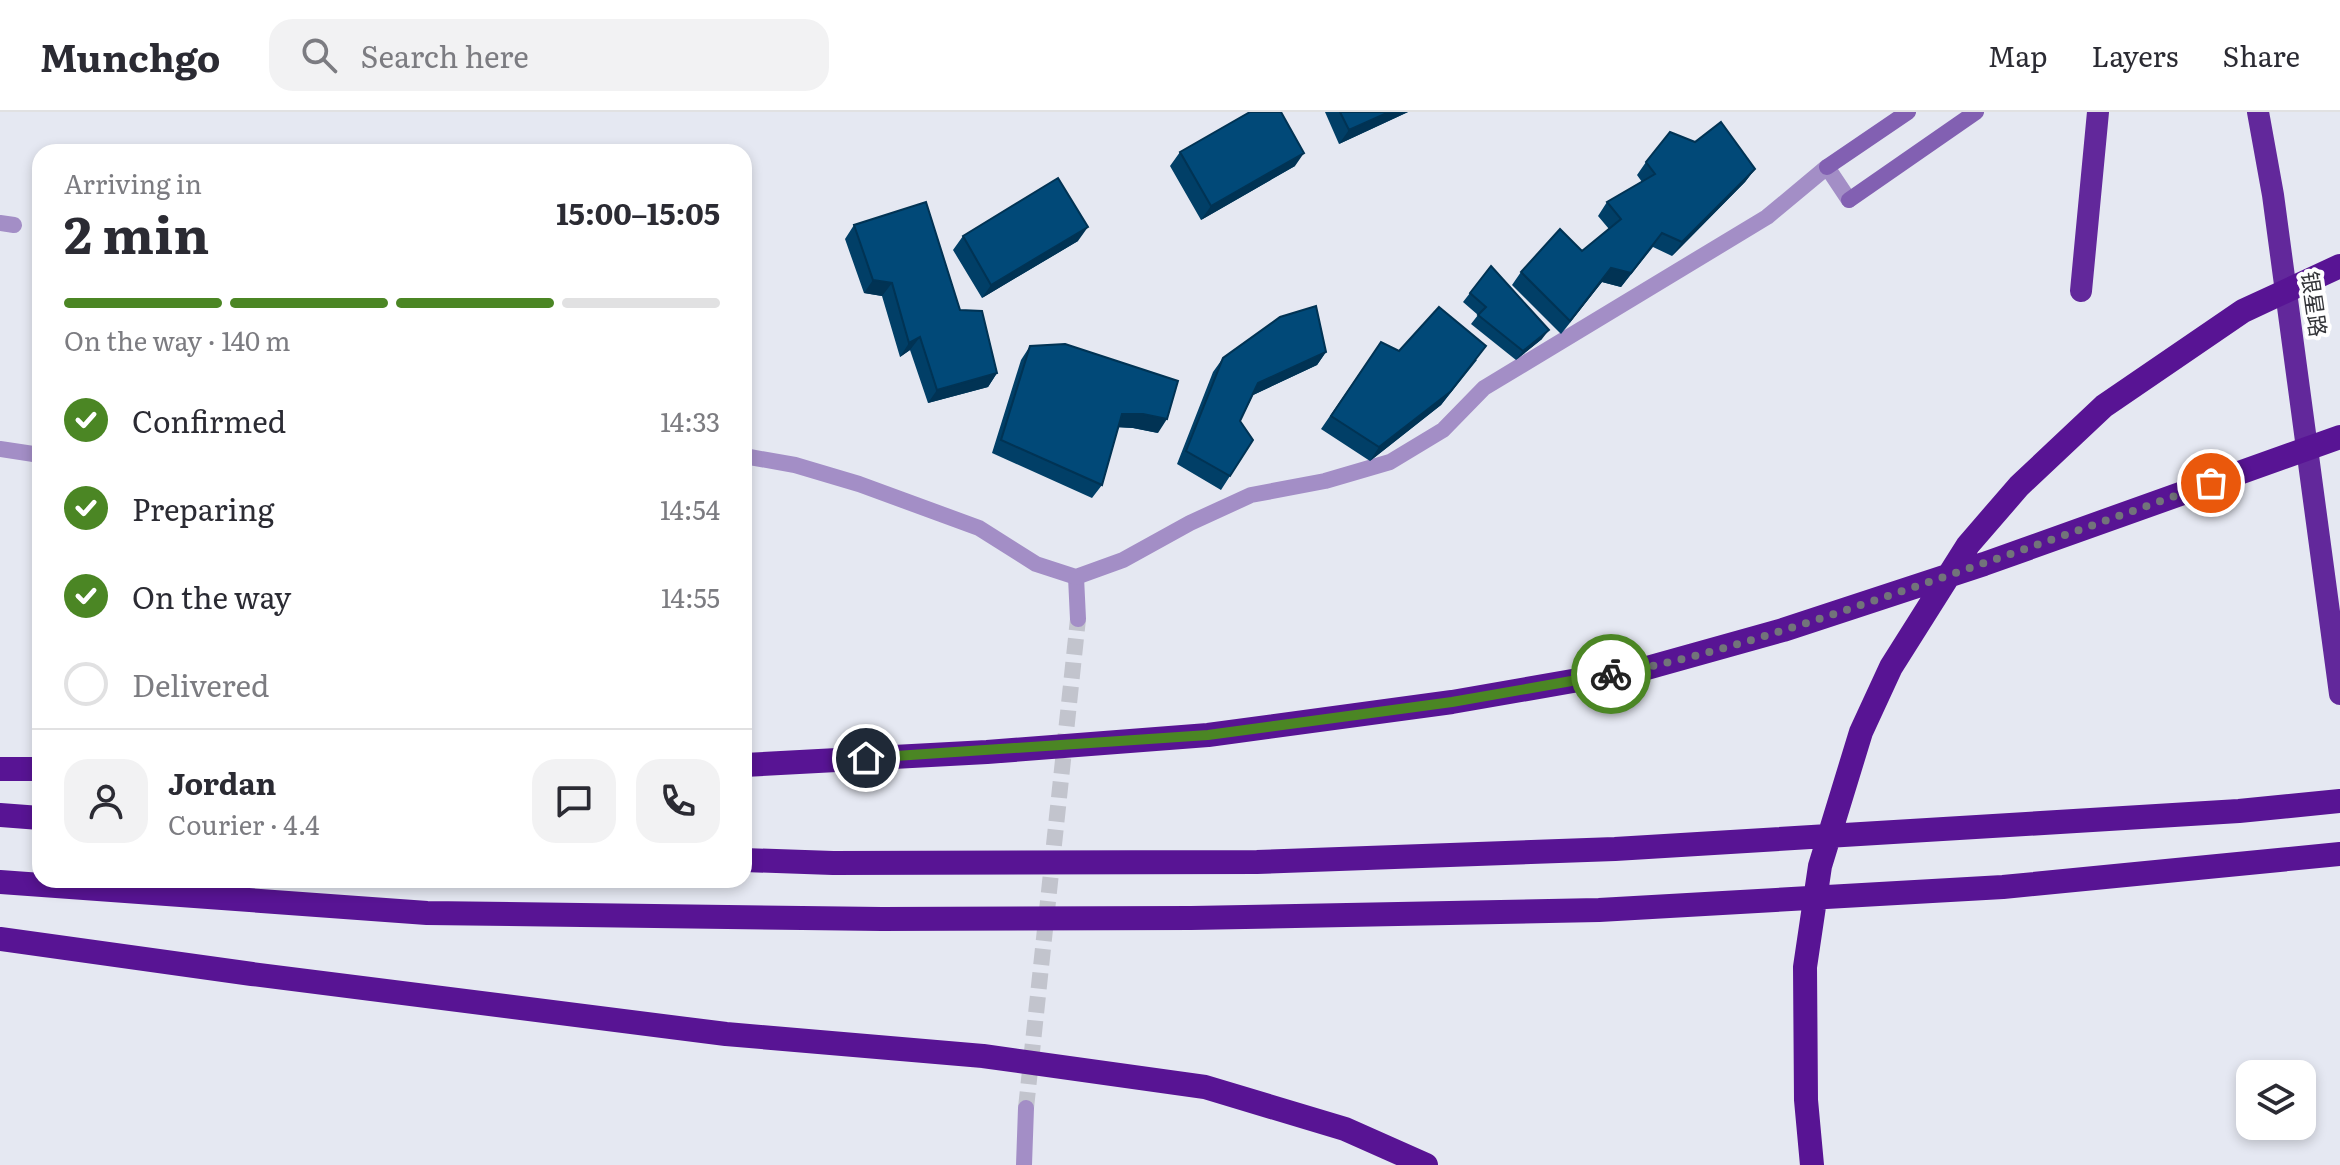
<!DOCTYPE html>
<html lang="en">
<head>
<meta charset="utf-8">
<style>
  :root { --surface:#fff; --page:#f2f2f3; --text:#2b2b33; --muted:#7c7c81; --line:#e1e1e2; --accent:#4b8624 }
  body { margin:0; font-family:Literata,"Noto Sans SC",serif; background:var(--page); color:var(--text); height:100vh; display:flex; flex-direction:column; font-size:30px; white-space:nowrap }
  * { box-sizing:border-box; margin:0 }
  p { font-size:26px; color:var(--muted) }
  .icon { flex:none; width:44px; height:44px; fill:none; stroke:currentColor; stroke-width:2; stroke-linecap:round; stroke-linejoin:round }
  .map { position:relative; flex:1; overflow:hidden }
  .drawer { position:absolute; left:32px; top:32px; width:720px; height:744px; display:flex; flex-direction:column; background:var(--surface); border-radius:24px; box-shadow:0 4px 12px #0003 }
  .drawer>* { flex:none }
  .fabs { position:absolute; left:2236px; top:948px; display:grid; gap:16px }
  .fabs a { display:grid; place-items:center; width:80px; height:80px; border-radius:16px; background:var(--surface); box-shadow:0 4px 12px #0003; font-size:40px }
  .pin { position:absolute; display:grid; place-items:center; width:68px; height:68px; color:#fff; margin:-34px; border:4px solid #fff; border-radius:50%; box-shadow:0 2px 8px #0007 }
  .courier { position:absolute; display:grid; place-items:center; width:80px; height:80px; margin:-40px; border:6px solid #4b8624; border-radius:50%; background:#fff; color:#222; box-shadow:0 2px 10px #0007 }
  .head em { font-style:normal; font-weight:700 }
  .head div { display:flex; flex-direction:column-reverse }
  .head { display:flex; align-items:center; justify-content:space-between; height:136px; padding:0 32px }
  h1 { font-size:52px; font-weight:700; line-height:60px }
  .bar { display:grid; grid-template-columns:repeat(4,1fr); gap:12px 8px; align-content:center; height:96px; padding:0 32px }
  .bar i { height:10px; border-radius:6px; background:var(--line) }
  .bar .current { background:var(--accent) }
  .bar p { grid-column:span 4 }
  .line { display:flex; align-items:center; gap:20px; padding:0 32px; border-top:2px solid var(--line) }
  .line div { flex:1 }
  .round { display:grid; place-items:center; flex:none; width:84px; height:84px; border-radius:24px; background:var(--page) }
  ol { padding:0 32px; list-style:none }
  li { display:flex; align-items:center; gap:24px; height:88px }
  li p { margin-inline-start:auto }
  li .icon { padding:8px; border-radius:50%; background:var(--accent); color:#fff; stroke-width:4 }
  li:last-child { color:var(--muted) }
  li i { width:44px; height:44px; border:4px solid var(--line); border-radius:50% }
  header { display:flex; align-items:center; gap:48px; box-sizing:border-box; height:112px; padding:0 40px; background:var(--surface); border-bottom:2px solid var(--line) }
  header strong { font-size:38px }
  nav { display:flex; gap:44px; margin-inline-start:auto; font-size:28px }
  .search { width:560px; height:72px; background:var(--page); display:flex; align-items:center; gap:20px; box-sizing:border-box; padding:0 28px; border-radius:24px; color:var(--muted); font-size:30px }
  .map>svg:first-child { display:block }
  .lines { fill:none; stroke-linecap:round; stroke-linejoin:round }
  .minor-tunnel { stroke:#c2c4cd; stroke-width:16; stroke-dasharray:16 8; stroke-linecap:butt }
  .service { stroke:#a38ec6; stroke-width:16 }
  .minor { stroke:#a38ec6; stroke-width:16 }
  .tertiary { stroke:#a38ec6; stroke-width:16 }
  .secondary { stroke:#8260b2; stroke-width:16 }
  .trunk { stroke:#62289b; stroke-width:22 }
  .motorway { stroke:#581494; stroke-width:24 }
  .wall { fill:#013f67 }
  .shaded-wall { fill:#013354 }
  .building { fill:#014978; stroke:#013354; stroke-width:2 }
  .done { stroke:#72747a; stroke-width:8; stroke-dasharray:0 14.4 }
  .route { stroke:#4b8624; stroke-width:10 }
  .labels { text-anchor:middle; stroke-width:8; stroke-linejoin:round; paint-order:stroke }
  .street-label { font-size:22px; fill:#343539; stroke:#fff }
</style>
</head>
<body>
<header>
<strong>Munchgo</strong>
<div class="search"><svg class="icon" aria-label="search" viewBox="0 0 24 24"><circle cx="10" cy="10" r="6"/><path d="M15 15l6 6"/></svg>Search here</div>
<nav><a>Map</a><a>Layers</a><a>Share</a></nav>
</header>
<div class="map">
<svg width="2340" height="1053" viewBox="0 0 2340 1053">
  <rect width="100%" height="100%" fill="#e5e8f2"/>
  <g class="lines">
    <path class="minor-tunnel" d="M 1026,996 L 1078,507"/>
    <path class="service" d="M 0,111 L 14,113"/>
    <path class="minor" d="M 1076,465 L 1078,507
      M 1024,1053 L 1026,996"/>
    <path class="tertiary" d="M 0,337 L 40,343
      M 744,344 L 795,353 L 859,372 L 979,416 L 1036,452 L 1076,465 L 1123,448 L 1190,411 L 1251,383 L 1325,369 L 1390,350 L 1443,318 L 1484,276 L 1767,105 L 1827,55 L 1849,88"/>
    <path class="secondary" d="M 1827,55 L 1908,0
      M 1849,88 L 1976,0"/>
    <path class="trunk" d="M 2258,0 L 2273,83 L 2340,582
      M 2081,179 L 2098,0"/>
    <path class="motorway" d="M 744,653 L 987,640 L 1208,623 L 1452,590 L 1647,556 L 1783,518 L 1984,452 L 2340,325
      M 0,657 L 40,657
      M 0,703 L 40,706
      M 744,748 L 833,751 L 1257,750 L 1615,737 L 2239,699 L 2340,689
      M 0,770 L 427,801 L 882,807 L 1191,806 L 1599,798 L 2003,775 L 2340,742
      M 0,827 L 252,862 L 726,922 L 983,944 L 1205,975 L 1345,1017 L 1426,1053
      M 1812,1053 L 1806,988 L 1805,855 L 1820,754 L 1861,620 L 1891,555 L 1968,433 L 2019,374 L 2104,294 L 2243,199 L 2340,154"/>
  </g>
  <path class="wall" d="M 1325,0 L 1408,0 L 1339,32 Z
    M 1180,40 L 1295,54 L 1201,108 L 1170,54 Z
    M 1646,50 L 1755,57 L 1745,70 L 1672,144 L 1653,135 L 1621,175 L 1602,170 L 1561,222 L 1512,173 L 1521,160 L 1582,139 L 1609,117 L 1598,104 L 1607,90 L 1642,70 L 1637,63 Z
    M 854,113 L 960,198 L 997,261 L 988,275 L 928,291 L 910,238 L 900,245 L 882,184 L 864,181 L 845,127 Z
    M 963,124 L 1078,129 L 982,186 L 953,138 Z
    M 1470,181 L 1542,227 L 1516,248 L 1471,212 L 1478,203 L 1463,190 Z
    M 1381,230 L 1399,239 L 1477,248 L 1441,293 L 1370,349 L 1321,317 Z
    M 1030,234 L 1158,321 L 1133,316 L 1118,315 L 1102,373 L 1092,386 L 992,341 L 1021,248 Z
    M 1326,240 L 1317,253 L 1253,283 L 1240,309 L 1230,364 L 1221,378 L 1177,352 L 1213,260 L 1223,246 Z"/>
  <path class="shaded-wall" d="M 1389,0 L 1408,0 L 1339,32 L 1349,18 Z
    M 1304,41 L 1295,54 L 1201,108 L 1211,94 Z
    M 1755,57 L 1745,70 L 1672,144 L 1682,130 Z
    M 1088,115 L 1078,129 L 982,186 L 991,173 Z
    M 1662,121 L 1621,175 L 1602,170 L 1561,222 L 1611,156 Z
    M 873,168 L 892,171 L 882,184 L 864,181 Z
    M 1549,218 L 1542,227 L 1516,248 L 1523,239 Z
    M 920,225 L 910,238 L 900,245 L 909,231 Z
    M 1486,234 L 1441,293 L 1370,349 L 1379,335 Z
    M 1326,240 L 1317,253 L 1249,285 L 1258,271 Z
    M 997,261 L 988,275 L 928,291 L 937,278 Z
    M 1122,302 L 1143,302 L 1167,307 L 1158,321 L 1133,316 L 1113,315 Z"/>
  <path class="building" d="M 1250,0 L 1281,0 L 1304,41 L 1211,94 L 1180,40 Z
    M 1340,0 L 1389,0 L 1349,18 Z
    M 1721,10 L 1755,57 L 1682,130 L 1662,121 L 1631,161 L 1611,156 L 1570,209 L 1521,160 L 1560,117 L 1582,139 L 1621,107 L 1607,90 L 1655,62 L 1646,50 L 1670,20 L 1695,30 Z
    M 1058,66 L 1088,115 L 991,173 L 963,124 Z
    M 926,90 L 960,198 L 982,199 L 997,261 L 937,278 L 920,225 L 909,231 L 892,171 L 873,168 L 854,113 Z
    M 1491,154 L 1549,218 L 1523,239 L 1478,203 L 1486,195 L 1470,181 Z
    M 1316,194 L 1326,240 L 1258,271 L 1240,309 L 1253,328 L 1230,364 L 1186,339 L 1223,246 L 1280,205 Z
    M 1439,195 L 1486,234 L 1450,280 L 1379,335 L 1331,304 L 1381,230 L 1399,239 Z
    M 1065,232 L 1178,269 L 1167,307 L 1143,302 L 1122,302 L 1102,373 L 1001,328 L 1030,234 Z"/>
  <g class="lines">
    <path class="done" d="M 1611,562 C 1704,546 1795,515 1885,485 C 1994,448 2103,410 2211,371"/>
    <path class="route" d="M 866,646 L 1208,623 L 1452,590 L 1611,562"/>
  </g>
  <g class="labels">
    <g class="street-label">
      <text transform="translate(2314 192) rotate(82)" y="8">银星路</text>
    </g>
  </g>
</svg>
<div class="fabs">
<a><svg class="icon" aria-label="layers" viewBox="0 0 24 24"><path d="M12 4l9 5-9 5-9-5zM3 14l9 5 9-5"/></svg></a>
</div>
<div class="pin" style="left:2211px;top:371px;background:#ea580c"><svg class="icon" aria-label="bag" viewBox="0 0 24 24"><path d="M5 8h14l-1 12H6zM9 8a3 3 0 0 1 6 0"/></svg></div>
<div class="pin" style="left:866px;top:646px;background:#1f2937"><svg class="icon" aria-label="home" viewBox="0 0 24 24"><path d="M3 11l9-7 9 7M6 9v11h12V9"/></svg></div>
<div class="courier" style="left:1611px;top:562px"><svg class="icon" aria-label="bike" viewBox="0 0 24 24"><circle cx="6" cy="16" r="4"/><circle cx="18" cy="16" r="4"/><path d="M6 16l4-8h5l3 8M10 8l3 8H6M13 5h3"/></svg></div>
<section class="drawer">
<div class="head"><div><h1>2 min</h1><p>Arriving in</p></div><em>15:00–15:05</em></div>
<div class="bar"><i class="current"></i><i class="current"></i><i class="current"></i><i></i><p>On the way · 140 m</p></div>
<ol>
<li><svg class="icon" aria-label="check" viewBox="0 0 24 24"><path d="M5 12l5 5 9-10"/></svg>Confirmed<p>14:33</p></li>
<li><svg class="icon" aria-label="check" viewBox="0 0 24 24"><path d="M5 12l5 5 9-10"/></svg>Preparing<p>14:54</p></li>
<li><svg class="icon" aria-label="check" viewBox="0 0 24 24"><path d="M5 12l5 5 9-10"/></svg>On the way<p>14:55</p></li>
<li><i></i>Delivered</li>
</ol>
<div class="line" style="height:144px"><a class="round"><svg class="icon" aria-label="person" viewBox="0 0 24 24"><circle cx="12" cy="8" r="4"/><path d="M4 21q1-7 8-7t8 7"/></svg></a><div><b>Jordan</b><p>Courier · 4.4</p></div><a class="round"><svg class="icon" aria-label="chat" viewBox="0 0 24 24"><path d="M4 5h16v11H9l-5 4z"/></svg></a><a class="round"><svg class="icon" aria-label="phone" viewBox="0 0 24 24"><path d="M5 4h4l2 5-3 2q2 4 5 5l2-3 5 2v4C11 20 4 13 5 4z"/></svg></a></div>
</section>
</div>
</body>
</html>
